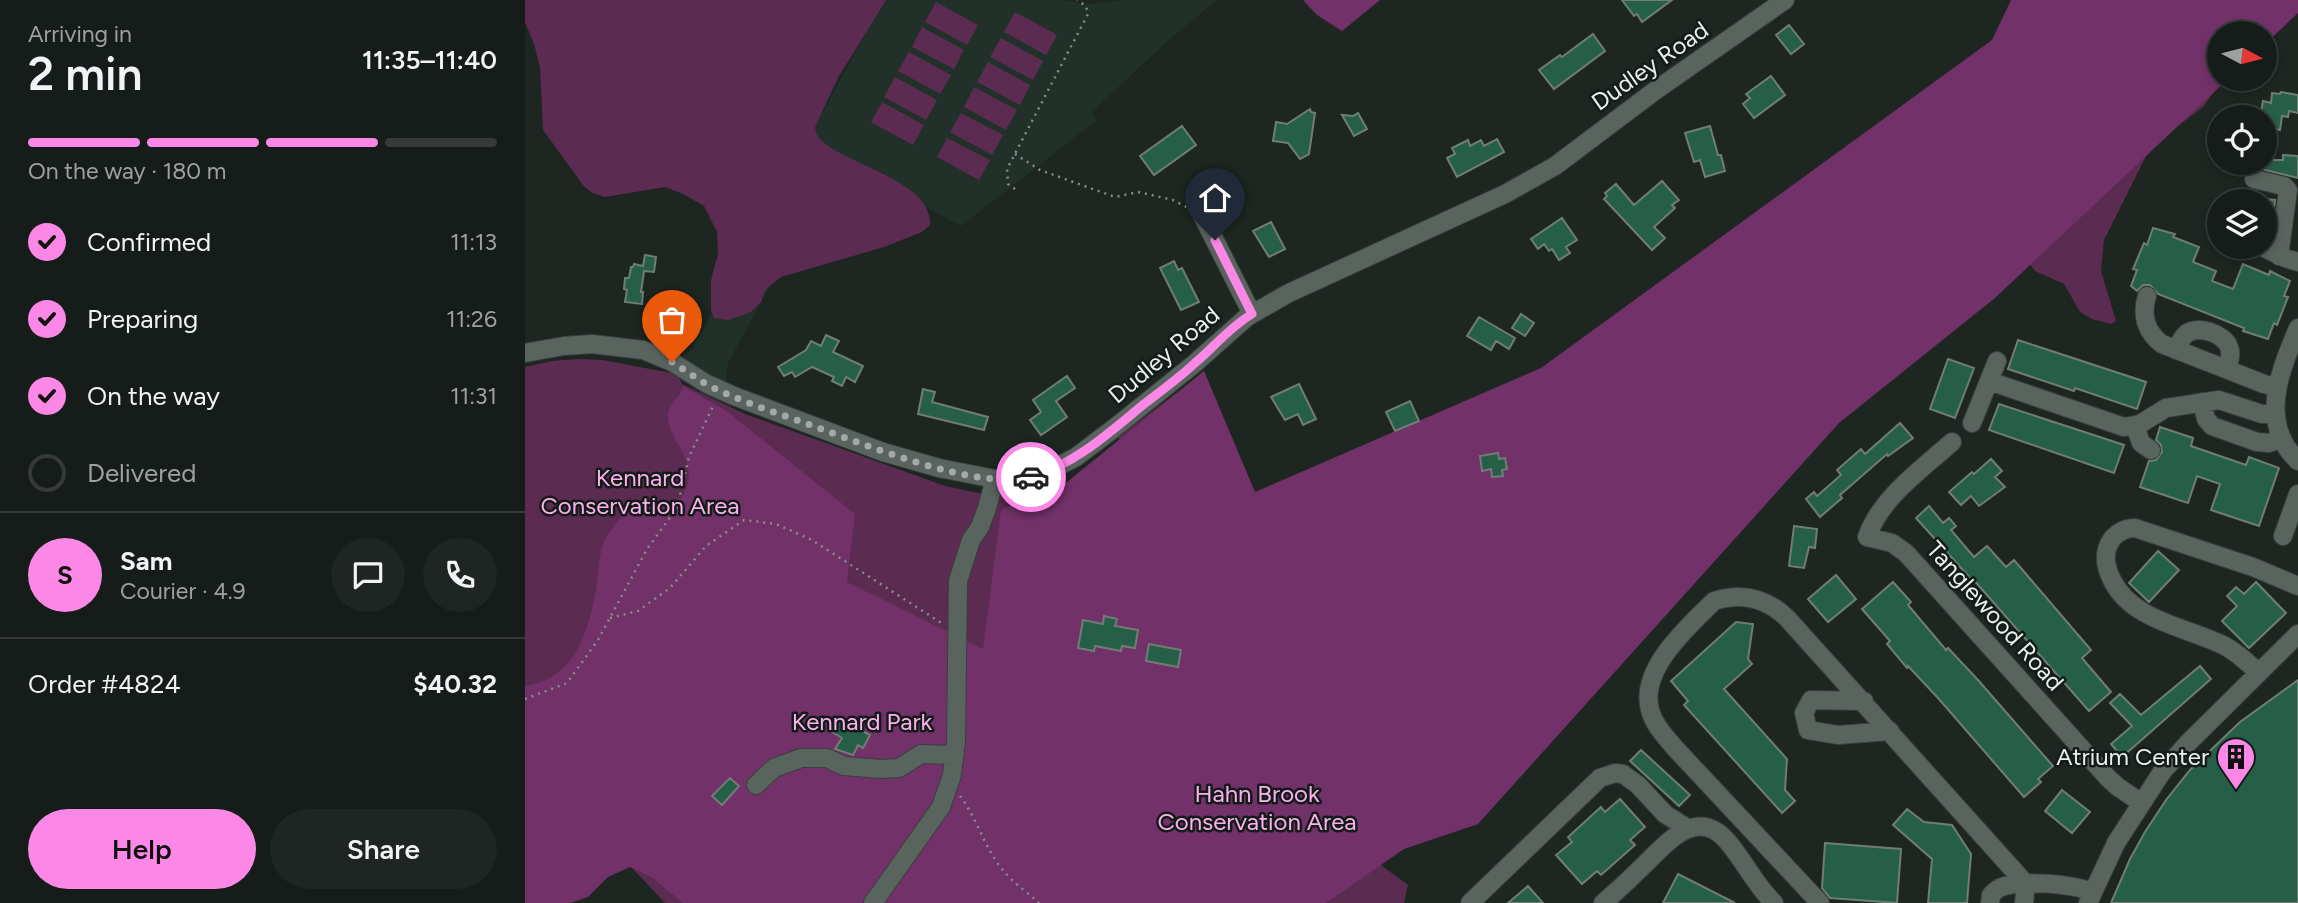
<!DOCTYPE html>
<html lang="en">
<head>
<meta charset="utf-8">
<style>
  :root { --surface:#161c19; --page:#1f2522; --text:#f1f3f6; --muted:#9ea1a2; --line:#353a38; --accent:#fb87e6 }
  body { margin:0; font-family:Figtree,sans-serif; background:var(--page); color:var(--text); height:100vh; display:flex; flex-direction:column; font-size:26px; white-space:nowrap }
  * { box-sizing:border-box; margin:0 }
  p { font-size:23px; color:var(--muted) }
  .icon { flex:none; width:38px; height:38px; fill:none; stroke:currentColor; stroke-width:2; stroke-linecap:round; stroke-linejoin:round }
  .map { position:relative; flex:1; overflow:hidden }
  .panel { display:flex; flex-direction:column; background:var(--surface); width:525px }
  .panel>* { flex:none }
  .needle { width:46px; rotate:97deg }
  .controls { position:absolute; left:1682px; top:21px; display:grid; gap:14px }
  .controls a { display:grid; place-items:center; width:70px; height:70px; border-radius:50%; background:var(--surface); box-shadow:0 4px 10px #0003,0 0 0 2px var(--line); font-size:35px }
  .pin { position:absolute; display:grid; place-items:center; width:60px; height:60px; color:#fff; margin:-72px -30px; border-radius:50% 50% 50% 0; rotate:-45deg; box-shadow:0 0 7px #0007 }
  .pin .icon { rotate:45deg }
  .courier { position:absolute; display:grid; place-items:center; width:70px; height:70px; margin:-35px; border:5px solid #fb87e6; border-radius:50%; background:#fff; color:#222; box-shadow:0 2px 9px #0007 }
  .summary em { font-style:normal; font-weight:600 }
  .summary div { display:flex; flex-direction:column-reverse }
  .summary { display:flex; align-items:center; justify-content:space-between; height:119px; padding:0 28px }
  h1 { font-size:46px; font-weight:600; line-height:52px }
  .bar { display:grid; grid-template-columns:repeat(4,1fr); gap:10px 7px; align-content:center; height:84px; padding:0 28px }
  .bar i { height:9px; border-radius:5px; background:var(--line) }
  .bar .current { background:var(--accent) }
  .bar p { grid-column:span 4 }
  .line { display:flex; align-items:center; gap:18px; padding:0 28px; border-top:2px solid var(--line) }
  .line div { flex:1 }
  .round { display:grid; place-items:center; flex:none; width:74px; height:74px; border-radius:37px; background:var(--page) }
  ol { padding:0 28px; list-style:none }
  li { display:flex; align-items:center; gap:21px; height:77px }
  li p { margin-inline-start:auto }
  li .icon { padding:7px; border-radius:50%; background:var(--accent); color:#111; stroke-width:4 }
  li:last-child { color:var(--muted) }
  li i { width:38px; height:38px; border:4px solid var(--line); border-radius:50% }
  .cta { display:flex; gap:14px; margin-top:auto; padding:14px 28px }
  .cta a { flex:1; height:80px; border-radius:42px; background:var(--accent); color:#111; font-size:28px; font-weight:600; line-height:80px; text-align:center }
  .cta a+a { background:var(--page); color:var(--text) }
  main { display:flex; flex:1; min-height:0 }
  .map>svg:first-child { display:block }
  .built { fill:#21312a }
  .green { fill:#5b2b52 }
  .forest { fill:#733169 }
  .building { fill:#265f48; stroke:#717c76; stroke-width:2 }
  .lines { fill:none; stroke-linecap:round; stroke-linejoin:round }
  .minor-casing { stroke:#39403d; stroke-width:20 }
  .path { stroke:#868d89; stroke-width:2.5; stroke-dasharray:2 5; stroke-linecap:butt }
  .minor { stroke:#5a645f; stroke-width:18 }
  .done { stroke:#a2a9a6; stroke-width:7; stroke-dasharray:0 12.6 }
  .route { stroke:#fb87e6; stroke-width:9 }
  .labels { text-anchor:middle; stroke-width:5; stroke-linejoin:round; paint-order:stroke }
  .street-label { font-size:24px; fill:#eaf0ed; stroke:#131c18 }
  .park-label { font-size:24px; fill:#fdb0ee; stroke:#131c18 }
  .poi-label { font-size:24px; fill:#eaf0ed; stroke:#131c18; text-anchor:end }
</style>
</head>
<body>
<main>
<section class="panel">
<div class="summary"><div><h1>2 min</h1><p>Arriving in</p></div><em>11:35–11:40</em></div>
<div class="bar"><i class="current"></i><i class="current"></i><i class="current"></i><i></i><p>On the way · 180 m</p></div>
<ol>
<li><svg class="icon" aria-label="check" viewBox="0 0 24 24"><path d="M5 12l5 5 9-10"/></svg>Confirmed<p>11:13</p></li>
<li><svg class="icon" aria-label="check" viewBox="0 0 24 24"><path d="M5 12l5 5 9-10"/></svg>Preparing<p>11:26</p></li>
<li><svg class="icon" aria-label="check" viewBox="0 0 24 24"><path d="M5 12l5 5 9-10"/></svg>On the way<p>11:31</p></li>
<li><i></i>Delivered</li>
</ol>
<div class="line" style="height:126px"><b class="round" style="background:var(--accent);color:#111">S</b><div><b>Sam</b><p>Courier · 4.9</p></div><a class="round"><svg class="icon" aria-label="chat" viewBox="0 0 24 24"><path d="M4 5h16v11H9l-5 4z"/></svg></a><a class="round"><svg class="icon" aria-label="phone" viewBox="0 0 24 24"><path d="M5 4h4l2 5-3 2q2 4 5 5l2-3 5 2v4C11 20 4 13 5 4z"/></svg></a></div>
<div class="line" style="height:91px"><div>Order #4824</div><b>$40.32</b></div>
<div class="cta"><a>Help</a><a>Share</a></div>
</section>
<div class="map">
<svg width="1773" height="903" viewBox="0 0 1773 903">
  <rect width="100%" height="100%" fill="#1d2621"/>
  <path class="built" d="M 359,0 L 537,0 L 565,4 L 600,0 L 692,0 L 639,44 L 567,112 L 572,120 L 436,226 L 314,160 L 204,361 L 201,373 L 202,383 L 156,359 L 167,349 Z"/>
  <path class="green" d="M 0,0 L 361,0 L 313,78 L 290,127 C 290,161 408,173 405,225 L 397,232 L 359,247 L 256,277 L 240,290 L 236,302 L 226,312 L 203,320 L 189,318 L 186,310 L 186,280 L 193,254 L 192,232 L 179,206 L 158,194 L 140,187 L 80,197 L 67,193 L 58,185 L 18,130 L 15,67 L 9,44 L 0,22 Z
    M 411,2 L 453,25 L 442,45 L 400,22 Z
    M 490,12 L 532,35 L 521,55 L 479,32 Z
    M 397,27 L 439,50 L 429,69 L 387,47 Z
    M 476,38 L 518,61 L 508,80 L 465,57 Z
    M 384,52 L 426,75 L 415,94 L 373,71 Z
    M 463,62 L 505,85 L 495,105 L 452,82 Z
    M 370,77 L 412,100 L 401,120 L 359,97 Z
    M 1694,79 L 1695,83 L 1678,107 L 1640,136 L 1622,154 L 1579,240 L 1576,271 L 1591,321 L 1586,324 L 1567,319 L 1555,312 L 1539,284 L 1510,271 L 1502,261 Z
    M 449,87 L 492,110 L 481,130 L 439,107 Z
    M 357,102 L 399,125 L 388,145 L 346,122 Z
    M 436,113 L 478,135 L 467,155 L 425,132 Z
    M 422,138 L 465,160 L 454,180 L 412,157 Z
    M 53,359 L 78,360 L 146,373 L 155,379 L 157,384 L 220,414 L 420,486 L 458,494 L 478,496 L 515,488 L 512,505 L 637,517 L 593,437 L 662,385 L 849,860 L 883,885 L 879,903 L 140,903 L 27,783 L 0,897 L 0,367 L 27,361 Z"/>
  <path class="forest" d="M 778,0 L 855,0 L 817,31 L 792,15 Z
    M 1486,0 L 1773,0 L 1773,13 L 1740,44 L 1740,33 L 1694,33 L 1694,79 L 1703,79 L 1470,298 L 1314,423 L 953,824 L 879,849 L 801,903 L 158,903 L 128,878 L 105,867 L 83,877 L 63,897 L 45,903 L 0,903 L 0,686 C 50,679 62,634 71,591 C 75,569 72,548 86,530 C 91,523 98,514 105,511 C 124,503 151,515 161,489 C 172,458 147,445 143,419 C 141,404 156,399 158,386 L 203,412 L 330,514 L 322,582 L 458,649 L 476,510 L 542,482 L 679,371 L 730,492 L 1016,368 L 1467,40 Z"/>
  <path class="building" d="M 1097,0 L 1147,0 L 1117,22 L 1112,14 L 1109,16 Z
    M 1264,25 L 1279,44 L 1266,54 L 1251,35 Z
    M 1068,34 L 1080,51 L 1029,89 L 1014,70 L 1035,55 L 1037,57 Z
    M 1246,76 L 1260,95 L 1229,118 L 1218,104 L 1225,98 L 1221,94 Z
    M 1756,92 L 1773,95 L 1773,113 L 1764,111 L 1763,117 L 1757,116 L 1755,130 L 1740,127 L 1740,117 L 1735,117 L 1738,101 L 1746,103 L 1747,93 L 1755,94 Z
    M 785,109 L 786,112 L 790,113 L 784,154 L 775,159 L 763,143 L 748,141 L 751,122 L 762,124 Z
    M 833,113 L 842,129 L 829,136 L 817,115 L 828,116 Z
    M 657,126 L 671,145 L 629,175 L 615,156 Z
    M 1185,126 L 1193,155 L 1196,155 L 1200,171 L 1180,177 L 1175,160 L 1169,162 L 1160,133 Z
    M 972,139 L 979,152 L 932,177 L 922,158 L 930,154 L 927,148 L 943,140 L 945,146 L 956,140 L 959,146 Z
    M 1758,155 L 1773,156 L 1773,178 L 1736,169 L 1737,163 L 1740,163 L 1740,160 L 1758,160 Z
    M 1137,181 L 1154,200 L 1147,205 L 1150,208 L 1129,227 L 1140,238 L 1127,250 L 1079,199 L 1082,196 L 1080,193 L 1091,184 L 1109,205 Z
    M 1740,199 L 1750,200 L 1746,232 L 1740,232 Z
    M 1037,218 L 1052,240 L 1041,247 L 1045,253 L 1034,260 L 1027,249 L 1024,251 L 1019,244 L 1013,249 L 1006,239 Z
    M 746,222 L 760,249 L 744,257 L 728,231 Z
    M 1628,228 L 1650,234 L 1648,237 L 1674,247 L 1668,262 L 1691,271 L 1687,281 L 1708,289 L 1718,264 L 1744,275 L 1745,271 L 1765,281 L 1759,296 L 1763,297 L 1752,325 L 1749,323 L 1743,339 L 1718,331 L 1719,328 L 1633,294 L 1625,285 L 1618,285 L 1612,291 L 1606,286 L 1612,270 L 1608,269 L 1619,243 L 1622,245 Z
    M 120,255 L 131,257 L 129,272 L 119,271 L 116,292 L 118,292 L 117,304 L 100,302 L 102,290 L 99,289 L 100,278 L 104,278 L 106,267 L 108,267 L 109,264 L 118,266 Z
    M 649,261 L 653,270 L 657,268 L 674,302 L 656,310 L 635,268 Z
    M 996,314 L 1009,323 L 1000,336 L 987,328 Z
    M 954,317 L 990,338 L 984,349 L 971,341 L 966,350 L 942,336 Z
    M 301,335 L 314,341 L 308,352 L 338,366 L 330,382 L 321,377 L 317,386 L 307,381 L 309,377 L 287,367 L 270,377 L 267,372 L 259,376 L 253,367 L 281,350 L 286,341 L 296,346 Z
    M 1493,340 L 1621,382 L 1612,409 L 1550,388 L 1549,391 L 1483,369 Z
    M 1423,359 L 1449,368 L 1430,418 L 1405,409 Z
    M 542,376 L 550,388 L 531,401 L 542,417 L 516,435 L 505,420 L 516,412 L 508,400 Z
    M 774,384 L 791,419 L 778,425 L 773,414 L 760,420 L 746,397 Z
    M 398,389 L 410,392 L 407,402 L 463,417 L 459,430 L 393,414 Z
    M 885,401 L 894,421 L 870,431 L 861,412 Z
    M 1474,404 L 1599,445 L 1589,473 L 1464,430 Z
    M 1375,423 L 1388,438 L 1363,456 L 1362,454 L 1315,495 L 1317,498 L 1295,517 L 1281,499 L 1289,492 L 1292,496 L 1316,475 L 1312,470 L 1336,449 L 1340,454 Z
    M 1635,427 L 1668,438 L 1666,446 L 1721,465 L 1724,457 L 1754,468 L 1734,526 L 1686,510 L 1695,484 L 1672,476 L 1663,503 L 1615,487 L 1624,461 L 1631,460 L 1637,452 L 1636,445 L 1631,440 Z
    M 973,453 L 974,459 L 980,458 L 982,469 L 977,470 L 978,476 L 967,477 L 966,469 L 957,471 L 955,456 Z
    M 1466,459 L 1477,471 L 1470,477 L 1480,487 L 1454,506 L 1446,496 L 1436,505 L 1424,492 L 1447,472 L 1449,474 Z
    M 1404,506 L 1418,523 L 1424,518 L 1431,526 L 1426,530 L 1449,557 L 1462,546 L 1481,567 L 1489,560 L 1566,650 L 1557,658 L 1586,692 L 1564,711 L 1447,578 L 1446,579 L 1391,518 Z
    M 1269,526 L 1292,529 L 1290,548 L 1284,547 L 1279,568 L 1264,566 Z
    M 1633,551 L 1654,570 L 1624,602 L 1604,583 Z
    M 1311,575 L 1331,599 L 1303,622 L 1283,599 Z
    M 1368,582 L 1386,602 L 1383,605 L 1421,650 L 1423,648 L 1453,680 L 1528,766 L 1513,779 L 1516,782 L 1499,797 L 1413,698 L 1383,666 L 1382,668 L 1362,644 L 1365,641 L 1337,609 Z
    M 1731,582 L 1761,613 L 1724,648 L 1697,621 L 1712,606 L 1702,596 L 1711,587 L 1719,594 Z
    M 579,616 L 592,619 L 590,626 L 613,630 L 610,648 L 597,646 L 596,651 L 570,646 L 569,651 L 553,648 L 558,620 L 578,624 Z
    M 1211,622 L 1228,624 L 1223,659 L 1227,664 L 1199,689 L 1262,759 L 1260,790 L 1270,801 L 1257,813 L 1159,705 L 1163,701 L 1146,681 Z
    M 624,644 L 656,650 L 653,667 L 621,661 Z
    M 1675,666 L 1686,679 L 1597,757 L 1586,744 L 1607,726 L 1585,703 L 1595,694 L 1616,715 Z
    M 1773,680 L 1773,903 L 1586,903 L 1605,859 L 1620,832 L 1641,800 L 1665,770 L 1715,722 Z
    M 314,719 L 345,735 L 338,748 L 333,745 L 328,755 L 310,749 L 317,738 L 307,732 Z
    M 1116,750 L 1165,795 L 1154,806 L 1105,761 Z
    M 205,778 L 214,786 L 197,805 L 187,796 Z
    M 1537,790 L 1565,812 L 1547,833 L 1520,811 Z
    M 1095,799 L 1120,827 L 1105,840 L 1110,845 L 1076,875 L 1072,871 L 1057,884 L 1031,855 L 1047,842 L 1043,837 L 1076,807 L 1080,812 Z
    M 1382,809 L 1399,822 L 1427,825 L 1446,854 L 1442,903 L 1403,903 L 1407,859 L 1368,825 Z
    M 1300,843 L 1376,849 L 1372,903 L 1305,898 L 1297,888 Z
    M 1153,874 L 1210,903 L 1138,903 Z
    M 1003,886 L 1018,903 L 983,903 Z"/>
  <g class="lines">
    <defs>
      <path id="minor" d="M 1729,179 L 1759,186 L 1763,190 L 1754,256
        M 677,215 L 727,314
        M 1737,247 L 1760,258 L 1773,262
        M 1622,296 C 1616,315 1621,332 1637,344 L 1739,384 L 1752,387
        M 1773,328 C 1755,371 1733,423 1773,461
        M 1651,350 C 1653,346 1656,339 1660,335 C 1671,324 1699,333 1704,347 C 1707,355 1704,362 1701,369
        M 0,353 L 39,346 L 67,344 L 118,350 L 147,362 L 182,384 L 209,396 L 358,452 L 414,468 L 470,479 L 499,479 L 522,472 L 551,457 L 588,429 L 669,364 L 722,317 L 764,293 L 980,194 L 1030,166 L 1131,90 L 1260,0
        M 1464,381 L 1599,427 L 1615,424 L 1641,408 L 1694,400 L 1737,414 L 1750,414
        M 1677,402 L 1681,419 L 1687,426 L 1732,442 L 1744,443 L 1756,439
        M 1447,423 L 1472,361
        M 1610,426 L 1616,443 L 1626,450
        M 1427,442 C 1396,470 1356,497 1342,537 L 1367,543 L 1381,553 L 1583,778 L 1593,787 L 1615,802
        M 1758,536 L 1773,494
        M 1734,673 C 1723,663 1713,653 1700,646 C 1662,627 1607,621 1587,580 C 1582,570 1579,559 1582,549 C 1586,536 1597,528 1610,528 L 1728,567 L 1773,586
        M 1339,701 L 1286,700 L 1279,713 L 1283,730 L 1313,735 L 1365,731
        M 231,785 L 249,768 L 276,758 L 302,758 L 319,766 L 356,769 L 374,768 L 396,754 L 429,755
        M 348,903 L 416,807 L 427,775 L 431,742 L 433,581 L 446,540 L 455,527 L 462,508 L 470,479
        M 945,903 L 1075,778 L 1090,773 L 1098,774 L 1113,785 L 1140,814 L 1162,828
        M 1078,903 C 1092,891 1105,879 1118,866 C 1142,843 1172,805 1203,842 C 1220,862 1230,885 1249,903
        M 1295,903 L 1149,747 C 1140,736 1129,725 1125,710 C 1114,669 1163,627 1189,601 C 1217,592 1241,598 1262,618 L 1501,884 L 1499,903
        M 1465,903 L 1466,895 C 1467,894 1473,888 1474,888 C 1494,879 1548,884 1567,892
        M 1563,903 L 1591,843 L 1637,772 L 1663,743 L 1773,634"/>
    </defs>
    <use href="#minor" class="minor-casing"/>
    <path class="path" d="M 490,154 L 515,170 L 590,197 L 613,192 L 648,200 L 665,209
      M 490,189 L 483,184 L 482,169 L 563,14 L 561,6 L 552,0
      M 85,618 L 113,611 L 145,588 L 181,546 L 219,520 L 251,524 L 287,540 L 418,624
      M 0,699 L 42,683 L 73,640 L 122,549 L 152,508 L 164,457 L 189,404
      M 435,796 C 452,818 459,847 477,869 C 487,882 502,892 514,903"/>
    <use href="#minor" class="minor"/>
  </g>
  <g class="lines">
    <path class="done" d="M 147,362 C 159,369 170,378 183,385 C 216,402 253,413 288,426 C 342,445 452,491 506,477"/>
    <path class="route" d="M 506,477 C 549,465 585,432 619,404 C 636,391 654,378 670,363 C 689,347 705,327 727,314 L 690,240"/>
  </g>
  <defs>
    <symbol id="building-pin" viewBox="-11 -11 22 30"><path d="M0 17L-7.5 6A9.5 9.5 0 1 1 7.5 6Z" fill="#fb87e6" stroke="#131c18"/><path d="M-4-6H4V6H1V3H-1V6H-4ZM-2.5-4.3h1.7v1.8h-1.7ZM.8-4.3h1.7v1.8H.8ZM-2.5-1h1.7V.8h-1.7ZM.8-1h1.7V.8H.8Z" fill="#111"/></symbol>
  </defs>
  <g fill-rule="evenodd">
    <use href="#building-pin" x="1689" y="735" width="44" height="60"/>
  </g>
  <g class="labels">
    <g class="street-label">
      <text transform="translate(1125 66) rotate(-35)" y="8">Dudley Road</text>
      <text transform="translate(639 355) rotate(-40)" y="8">Dudley Road</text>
      <text transform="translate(1470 616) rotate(48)" y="8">Tanglewood Road</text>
    </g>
    <g class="park-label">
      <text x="115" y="486">Kennard<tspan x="115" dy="28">Conservation Area</tspan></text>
      <text x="337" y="730">Kennard Park</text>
      <text x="732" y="802">Hahn Brook<tspan x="732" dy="28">Conservation Area</tspan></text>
    </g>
    <g class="poi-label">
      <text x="1684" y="765">Atrium Center</text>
    </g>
  </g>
</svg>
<div class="controls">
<a><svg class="needle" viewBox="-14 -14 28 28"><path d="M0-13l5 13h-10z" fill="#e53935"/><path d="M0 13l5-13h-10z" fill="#9ea1a2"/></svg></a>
<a><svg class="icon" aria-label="locate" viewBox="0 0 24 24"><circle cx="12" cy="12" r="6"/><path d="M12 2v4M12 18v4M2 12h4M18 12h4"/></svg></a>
<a><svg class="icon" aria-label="layers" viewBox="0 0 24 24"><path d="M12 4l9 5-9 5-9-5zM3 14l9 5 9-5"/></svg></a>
</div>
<div class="pin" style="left:147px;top:362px;background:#ea580c"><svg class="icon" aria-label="bag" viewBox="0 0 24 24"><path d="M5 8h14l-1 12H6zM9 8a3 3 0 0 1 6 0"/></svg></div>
<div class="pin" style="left:690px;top:240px;background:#1f2937"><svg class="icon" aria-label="home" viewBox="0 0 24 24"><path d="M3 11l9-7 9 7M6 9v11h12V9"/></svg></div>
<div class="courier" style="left:506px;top:477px"><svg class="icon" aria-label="car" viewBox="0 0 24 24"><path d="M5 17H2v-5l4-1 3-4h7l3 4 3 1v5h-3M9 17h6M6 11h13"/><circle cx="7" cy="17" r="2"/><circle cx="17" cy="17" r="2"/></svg></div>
</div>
</main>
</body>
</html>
